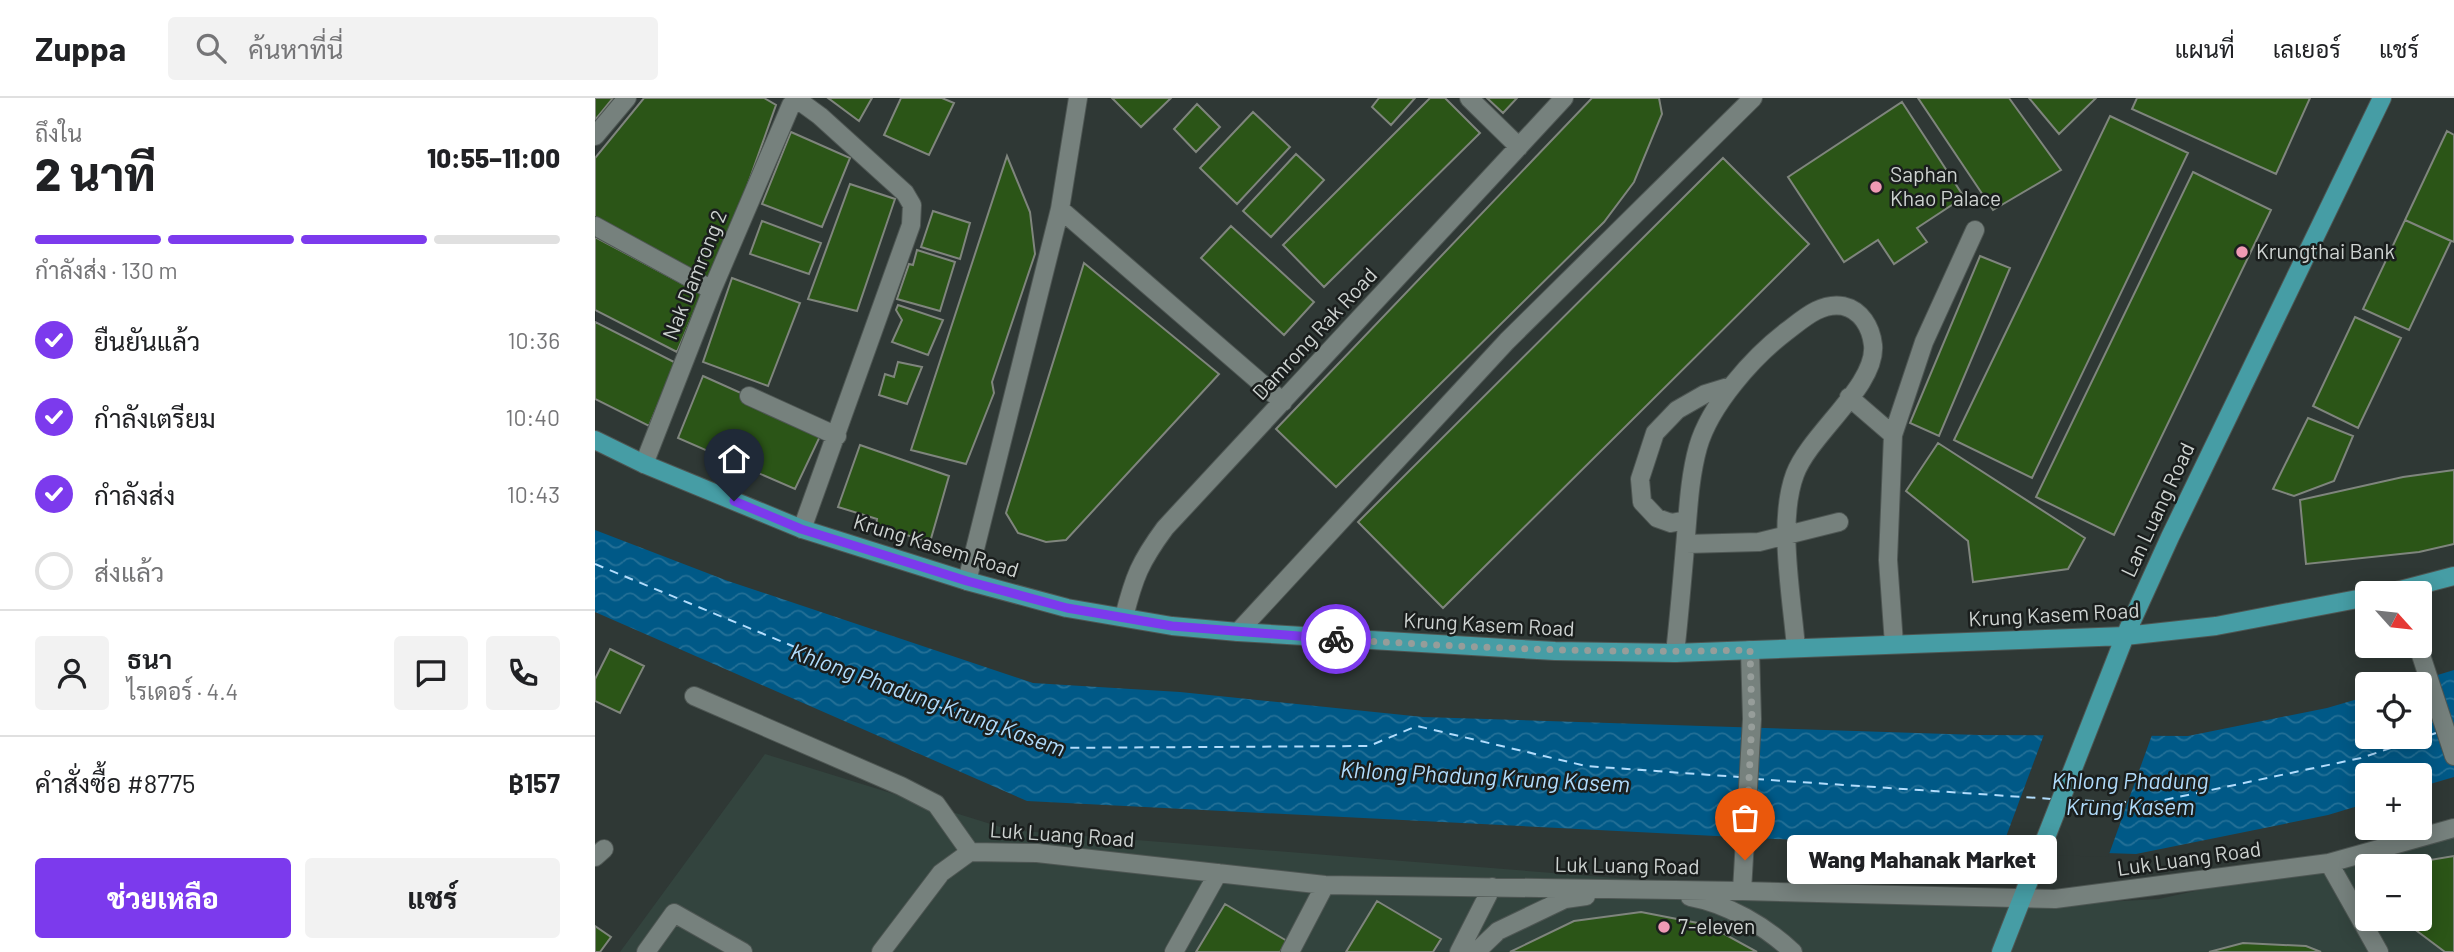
<!DOCTYPE html>
<html lang="th">
<head>
<meta charset="utf-8">
<style>
  :root { --surface:#fff; --page:#f2f2f2; --text:#202124; --muted:#757577; --line:#e0e0e0; --accent:#7c3aed }
  body { margin:0; font-family:Barlow,Sarabun,sans-serif; background:var(--page); color:var(--text); height:100vh; display:flex; flex-direction:column; font-size:26px; white-space:nowrap }
  * { box-sizing:border-box; margin:0 }
  p { font-size:23px; color:var(--muted) }
  .icon { flex:none; width:38px; height:38px; fill:none; stroke:currentColor; stroke-width:2; stroke-linecap:round; stroke-linejoin:round }
  .map { position:relative; flex:1; overflow:hidden }
  .sheet { display:flex; flex-direction:column; background:var(--surface); width:595px }
  .sheet>* { flex:none }
  .needle { width:46px; rotate:117deg }
  .controls { position:absolute; left:1760px; top:483px; display:grid; gap:14px }
  .controls a { display:grid; place-items:center; width:77px; height:77px; border-radius:7px; background:var(--surface); box-shadow:0 4px 18px #0003; font-size:35px }
  .pin { position:absolute; display:grid; place-items:center; width:60px; height:60px; color:#fff; margin:-72px -30px; border-radius:50% 50% 50% 0; rotate:-45deg; box-shadow:0 0 7px #0007 }
  .pin .icon { rotate:45deg }
  .courier { position:absolute; display:grid; place-items:center; width:70px; height:70px; margin:-35px; border:5px solid #7c3aed; border-radius:50%; background:#fff; color:#222; box-shadow:0 2px 9px #0007 }
  .bubble { position:absolute; height:49px; border-radius:7px; background:var(--surface); box-shadow:0 4px 18px #0003; font-size:23px; font-weight:800; line-height:49px; text-align:center }
  .summary em { font-style:normal; font-weight:800 }
  .summary div { display:flex; flex-direction:column-reverse }
  .summary { display:flex; align-items:center; justify-content:space-between; height:119px; padding:0 35px }
  h1 { font-size:46px; font-weight:800; line-height:52px }
  .bar { display:grid; grid-template-columns:repeat(4,1fr); gap:10px 7px; align-content:center; height:84px; padding:0 35px }
  .bar i { height:9px; border-radius:5px; background:var(--line) }
  .bar .selected { background:var(--accent) }
  .bar p { grid-column:span 4 }
  .line { display:flex; align-items:center; gap:18px; padding:0 35px; border-top:2px solid var(--line) }
  .line div { flex:1 }
  .round { display:grid; place-items:center; flex:none; width:74px; height:74px; border-radius:7px; background:var(--page) }
  ol { padding:0 35px; list-style:none }
  li { display:flex; align-items:center; gap:21px; height:77px }
  li p { margin-inline-start:auto }
  li .icon { padding:7px; border-radius:50%; background:var(--accent); color:#fff; stroke-width:4 }
  li:last-child { color:var(--muted) }
  li i { width:38px; height:38px; border:4px solid var(--line); border-radius:50% }
  .action { display:flex; gap:14px; margin-top:auto; padding:14px 35px }
  .action a { flex:1; height:80px; border-radius:7px; background:var(--accent); color:#fff; font-size:28px; font-weight:800; line-height:80px; text-align:center }
  .action a+a { background:var(--page); color:var(--text) }
  header { display:flex; align-items:center; gap:42px; box-sizing:border-box; height:98px; padding:0 35px; background:var(--surface); border-bottom:2px solid var(--line) }
  header strong { font-size:33px }
  nav { display:flex; gap:38px; margin-inline-start:auto; font-size:24px }
  .search { width:490px; height:63px; background:var(--page); display:flex; align-items:center; gap:18px; box-sizing:border-box; padding:0 24px; border-radius:7px; color:var(--muted); font-size:26px }
  main { display:flex; flex:1; min-height:0 }
  .map>svg:first-child { display:block }
  .built { fill:#33443e; fill-rule:evenodd }
  .water { fill:url(#water-waves) }
  .pier { fill:#2f3835 }
  .lines { fill:none; stroke-linecap:round; stroke-linejoin:round }
  .ferry { stroke:#b1dcfc; stroke-width:2; stroke-dasharray:9 7; stroke-linecap:butt }
  .building { fill:#2b5517; stroke:#7f857d; stroke-width:2 }
  .minor-casing { stroke:#4e5653; stroke-width:20 }
  .major-casing { stroke:#4e5653; stroke-width:20 }
  .minor { stroke:#76817d; stroke-width:18 }
  .major { stroke:#469da5; stroke-width:18 }
  .done { stroke:#969d9a; stroke-width:7; stroke-dasharray:0 12.6 }
  .route { stroke:#7c3aed; stroke-width:9 }
  .poi-dot { fill:#f09ab5; stroke:#1a1e1d; stroke-width:2.5 }
  .labels { text-anchor:middle; stroke-width:5; stroke-linejoin:round; paint-order:stroke }
  .poi-label { font-size:21px; fill:#ced3d1; stroke:#1a1e1d; text-anchor:start }
  .street-label { font-size:21px; fill:#ced3d1; stroke:#1a1e1d }
  .water-label { font-size:23px; font-style:italic; fill:#b1dcfc; stroke:#1a1e1d }
</style>
</head>
<body>
<header>
<strong>Zuppa</strong>
<div class="search"><svg class="icon" aria-label="search" viewBox="0 0 24 24"><circle cx="10" cy="10" r="6"/><path d="M15 15l6 6"/></svg>ค้นหาที่นี่</div>
<nav><a>แผนที่</a><a>เลเยอร์</a><a>แชร์</a></nav>
</header>
<main>
<section class="sheet">
<div class="summary"><div><h1>2 นาที</h1><p>ถึงใน</p></div><em>10:55–11:00</em></div>
<div class="bar"><i class="selected"></i><i class="selected"></i><i class="selected"></i><i></i><p>กำลังส่ง · 130 m</p></div>
<ol>
<li><svg class="icon" aria-label="check" viewBox="0 0 24 24"><path d="M5 12l5 5 9-10"/></svg>ยืนยันแล้ว<p>10:36</p></li>
<li><svg class="icon" aria-label="check" viewBox="0 0 24 24"><path d="M5 12l5 5 9-10"/></svg>กำลังเตรียม<p>10:40</p></li>
<li><svg class="icon" aria-label="check" viewBox="0 0 24 24"><path d="M5 12l5 5 9-10"/></svg>กำลังส่ง<p>10:43</p></li>
<li><i></i>ส่งแล้ว</li>
</ol>
<div class="line" style="height:126px"><a class="round"><svg class="icon" aria-label="person" viewBox="0 0 24 24"><circle cx="12" cy="8" r="4"/><path d="M4 21q1-7 8-7t8 7"/></svg></a><div><b>ธนา</b><p>ไรเดอร์ · 4.4</p></div><a class="round"><svg class="icon" aria-label="chat" viewBox="0 0 24 24"><path d="M4 5h16v11H9l-5 4z"/></svg></a><a class="round"><svg class="icon" aria-label="phone" viewBox="0 0 24 24"><path d="M5 4h4l2 5-3 2q2 4 5 5l2-3 5 2v4C11 20 4 13 5 4z"/></svg></a></div>
<div class="line" style="height:91px"><div>คำสั่งซื้อ #8775</div><b>฿157</b></div>
<div class="action"><a>ช่วยเหลือ</a><a>แชร์</a></div>
</section>
<div class="map">
<svg width="1859" height="854" viewBox="0 0 1859 854">
  <defs>
    <pattern id="water-waves" width="16" height="10" patternUnits="userSpaceOnUse" patternTransform="scale(1.75)"><rect width="16" height="10" fill="#005987"/><path d="M0 5q4-4 8 0t8 0" fill="none" stroke="#247097"/></pattern>
  </defs>
  <rect width="100%" height="100%" fill="#2f3835"/>
  <path class="built" d="M 170,656 L 415,732 L 1401,810 L 1564,801 L 1859,735 L 1859,854 L 25,854 ZM 1773,768 L 1825,768 L 1825,821 L 1773,821 Z"/>
  <path class="water" d="M 0,432 L 133,483 L 438,585 L 585,594 L 828,619 L 1384,637 L 1593,638 L 1732,610 L 1773,598 L 1773,639 L 1825,639 L 1825,586 L 1813,586 L 1859,572 L 1859,679 L 1825,689 L 1825,677 L 1773,677 L 1773,705 L 1733,717 L 1541,756 L 1359,750 L 432,703 L 0,514 Z"/>
  <path class="pier" d="M 1450,634 L 1558,634 L 1513,759 L 1405,755 Z"/>
  <g class="lines">
    <path class="ferry" d="M 0,466 L 443,650 L 774,648 L 822,628 L 991,668 L 1144,679
      M 1160,681 L 1458,701
      M 1474,702 L 1555,705 L 1766,660 L 1841,635"/>
  </g>
  <path class="building" d="M 0,0 L 18,0 L 0,22 Z
    M 49,0 L 169,0 L 181,7 L 116,190 L 0,131 L 0,60 Z
    M 233,0 L 277,0 L 264,23 Z
    M 306,0 L 347,0 L 359,5 L 334,57 L 289,37 Z
    M 517,0 L 576,0 L 546,29 Z
    M 784,0 L 820,0 L 796,27 L 777,9 Z
    M 835,0 L 850,0 L 885,35 L 729,189 L 688,147 Z
    M 892,0 L 922,0 L 908,15 Z
    M 997,0 L 1064,0 L 1067,16 L 1039,84 L 1009,124 L 741,389 L 681,331 Z
    M 1323,0 L 1414,0 L 1466,72 L 1398,112 Z
    M 1434,0 L 1501,0 L 1464,36 Z
    M 1542,0 L 1715,0 L 1681,76 L 1537,11 Z
    M 1307,4 L 1369,99 L 1322,130 L 1332,144 L 1299,166 L 1283,142 L 1249,164 L 1193,79 Z
    M 602,6 L 625,29 L 601,54 L 579,31 Z
    M 658,14 L 695,49 L 642,106 L 605,70 Z
    M 1515,18 L 1593,55 L 1437,380 L 1359,342 Z
    M 1852,33 L 1859,37 L 1859,144 L 1810,122 Z
    M 196,34 L 255,60 L 227,129 L 167,106 Z
    M 701,56 L 729,82 L 676,139 L 648,113 Z
    M 412,58 L 435,114 L 440,156 L 397,284 L 399,295 L 371,366 L 316,352 Z
    M 1128,60 L 1214,146 L 848,510 L 763,424 Z
    M 1598,74 L 1676,112 L 1519,437 L 1441,399 Z
    M 255,86 L 300,101 L 262,213 L 213,201 Z
    M 338,113 L 375,125 L 365,161 L 326,149 Z
    M 1810,122 L 1856,143 L 1814,232 L 1768,211 Z
    M 167,123 L 226,145 L 214,176 L 155,156 Z
    M 636,128 L 719,204 L 689,237 L 606,160 Z
    M 0,139 L 107,196 L 82,254 L 0,212 Z
    M 322,152 L 360,164 L 345,213 L 302,201 L 314,166 L 318,167 Z
    M 1385,158 L 1415,170 L 1344,338 L 1315,325 Z
    M 489,165 L 624,276 L 471,442 L 451,444 L 423,435 L 411,415 Z
    M 137,180 L 205,205 L 173,288 L 108,264 Z
    M 303,207 L 348,222 L 333,257 L 297,244 L 307,222 L 301,212 Z
    M 1760,219 L 1806,240 L 1763,330 L 1718,308 Z
    M 0,224 L 81,265 L 54,328 L 0,301 Z
    M 303,264 L 327,269 L 312,306 L 284,297 L 290,276 L 299,279 Z
    M 108,278 L 228,332 L 200,391 L 83,340 Z
    M 1713,320 L 1758,338 L 1739,383 L 1699,398 L 1678,391 Z
    M 1343,345 L 1490,440 L 1473,471 L 1378,484 L 1373,443 L 1311,393 Z
    M 265,347 L 354,378 L 335,444 L 281,428 L 282,421 L 243,409 Z
    M 1859,372 L 1859,446 L 1824,454 L 1711,466 L 1705,402 L 1808,379 Z
    M 15,551 L 49,568 L 25,615 L 0,603 L 0,581 Z
    M 1859,758 L 1859,854 L 1850,854 L 1806,821 L 1825,821 L 1825,768 L 1811,768 L 1811,766 Z
    M 782,803 L 846,841 L 838,854 L 751,854 Z
    M 630,806 L 692,843 L 685,854 L 601,854 Z
    M 1046,814 L 1113,827 L 1162,854 L 915,854 L 979,823 Z
    M 0,828 L 16,839 L 5,854 L 0,854 Z
    M 1648,845 L 1711,848 L 1726,854 L 1614,854 Z"/>
  <g class="lines">
    <defs>
      <path id="minor" d="M 874,0 L 924,49
        M 0,38 L 32,0
        M 465,111 L 688,304
        M 0,128 L 117,192
        M 154,298 L 242,338
        M 1254,299 L 1298,337
        M 49,366 L 117,192 L 196,7 L 203,2 L 225,18 L 310,95 L 317,107 L 316,127 L 207,431
        M 1092,422 L 1076,425 L 1062,420 L 1047,404 L 1045,381 L 1060,335 L 1082,312 L 1110,296 L 1136,288
        M 1091,446 L 1164,444 L 1244,424
        M 372,483 L 465,111 L 483,0
        M 529,519 C 539,479 545,464 570,430 L 969,0
        M 643,534 L 912,243 L 1158,0
        M 1299,546 L 1293,462 L 1298,337 L 1329,244 L 1380,132
        M 1823,548 L 1859,658
        M 1080,555 C 1084,520 1087,484 1090,449 C 1093,417 1094,381 1103,349 C 1115,307 1158,259 1192,233 C 1208,221 1226,204 1248,208 C 1266,212 1276,229 1278,247 C 1282,287 1215,336 1200,376 C 1182,424 1197,499 1201,550
        M 99,598 L 306,688 L 341,706 L 375,754
        M 0,759 L 9,751
        M 1734,765 L 1784,854
        M 1147,793 L 1157,621 L 1155,552
        M 1095,799 C 1133,806 1170,828 1198,854
        M 51,854 L 79,815 L 148,854
        M 286,854 L 346,775 L 375,754 L 442,755 L 730,787 L 1147,793 L 1460,801 L 1734,765 L 1859,730
        M 579,854 L 623,775
        M 695,854 L 730,787
        M 864,854 L 897,789
        M 881,854 L 903,833 L 970,801 L 991,798"/>
      <path id="major" d="M 0,342 L 49,366 L 207,431 L 372,483 L 472,510 L 577,528 L 643,534 L 960,553 L 1080,555 L 1530,538 L 1621,528 L 1773,499
        M 1794,495 L 1859,478
        M 1406,854 L 1530,538 L 1575,439 L 1787,0"/>
    </defs>
    <use href="#minor" class="minor-casing"/>
    <use href="#major" class="major-casing"/>
    <use href="#minor" class="minor"/>
    <use href="#major" class="major"/>
  </g>
  <g class="lines">
    <path class="done" d="M 741,541 C 879,550 1016,556 1155,552 L 1157,621 L 1150,762"/>
    <path class="route" d="M 139,403 L 206,431 L 372,483 L 472,510 L 577,528 L 741,541"/>
  </g>
  <g class="poi-dot">
    <circle cx="1281" cy="89" r="7"/>
    <circle cx="1647" cy="154" r="7"/>
    <circle cx="1069" cy="829" r="7"/>
  </g>
  <g class="labels">
    <g class="poi-label">
      <text x="1295" y="84">Saphan<tspan x="1295" dy="24">Khao Palace</tspan></text>
      <text x="1661" y="161">Krungthai Bank</text>
      <text x="1083" y="836">7-eleven</text>
    </g>
    <g class="street-label">
      <text transform="translate(100 177) rotate(-68)" y="7">Nak Damrong 2</text>
      <text transform="translate(720 236) rotate(-47)" y="7">Damrong Rak Road</text>
      <text transform="translate(1563 412) rotate(-65)" y="7">Lan Luang Road</text>
      <text transform="translate(341 448) rotate(17)" y="7">Krung Kasem Road</text>
      <text transform="translate(1459 517) rotate(-3)" y="7">Krung Kasem Road</text>
      <text transform="translate(894 527) rotate(3)" y="7">Krung Kasem Road</text>
      <text transform="translate(467 737) rotate(4)" y="7">Luk Luang Road</text>
      <text transform="translate(1594 761) rotate(-8)" y="7">Luk Luang Road</text>
      <text transform="translate(1032 768) rotate(1)" y="7">Luk Luang Road</text>
    </g>
    <g class="water-label">
      <text transform="translate(333 602) rotate(20)" y="8">Khlong Phadung Krung Kasem</text>
      <text transform="translate(890 679) rotate(3)" y="8">Khlong Phadung Krung Kasem</text>
      <text x="1535" y="691">Khlong Phadung<tspan x="1535" dy="26">Krung Kasem</tspan></text>
    </g>
  </g>
</svg>
<div class="controls">
<a><svg class="needle" viewBox="-14 -14 28 28"><path d="M0-13l5 13h-10z" fill="#e53935"/><path d="M0 13l5-13h-10z" fill="#757577"/></svg></a>
<a><svg class="icon" aria-label="locate" viewBox="0 0 24 24"><circle cx="12" cy="12" r="6"/><path d="M12 2v4M12 18v4M2 12h4M18 12h4"/></svg></a>
<a>+</a>
<a>−</a>
</div>
<div class="pin" style="left:1150px;top:762px;background:#ea580c"><svg class="icon" aria-label="bag" viewBox="0 0 24 24"><path d="M5 8h14l-1 12H6zM9 8a3 3 0 0 1 6 0"/></svg></div>
<div class="pin" style="left:139px;top:403px;background:#1f2937"><svg class="icon" aria-label="home" viewBox="0 0 24 24"><path d="M3 11l9-7 9 7M6 9v11h12V9"/></svg></div>
<div class="courier" style="left:741px;top:541px"><svg class="icon" aria-label="bike" viewBox="0 0 24 24"><circle cx="6" cy="16" r="4"/><circle cx="18" cy="16" r="4"/><path d="M6 16l4-8h5l3 8M10 8l3 8H6M13 5h3"/></svg></div>
<div class="bubble" style="left:1192px;top:737px;width:270px">Wang Mahanak Market</div>
</div>
</main>
</body>
</html>
